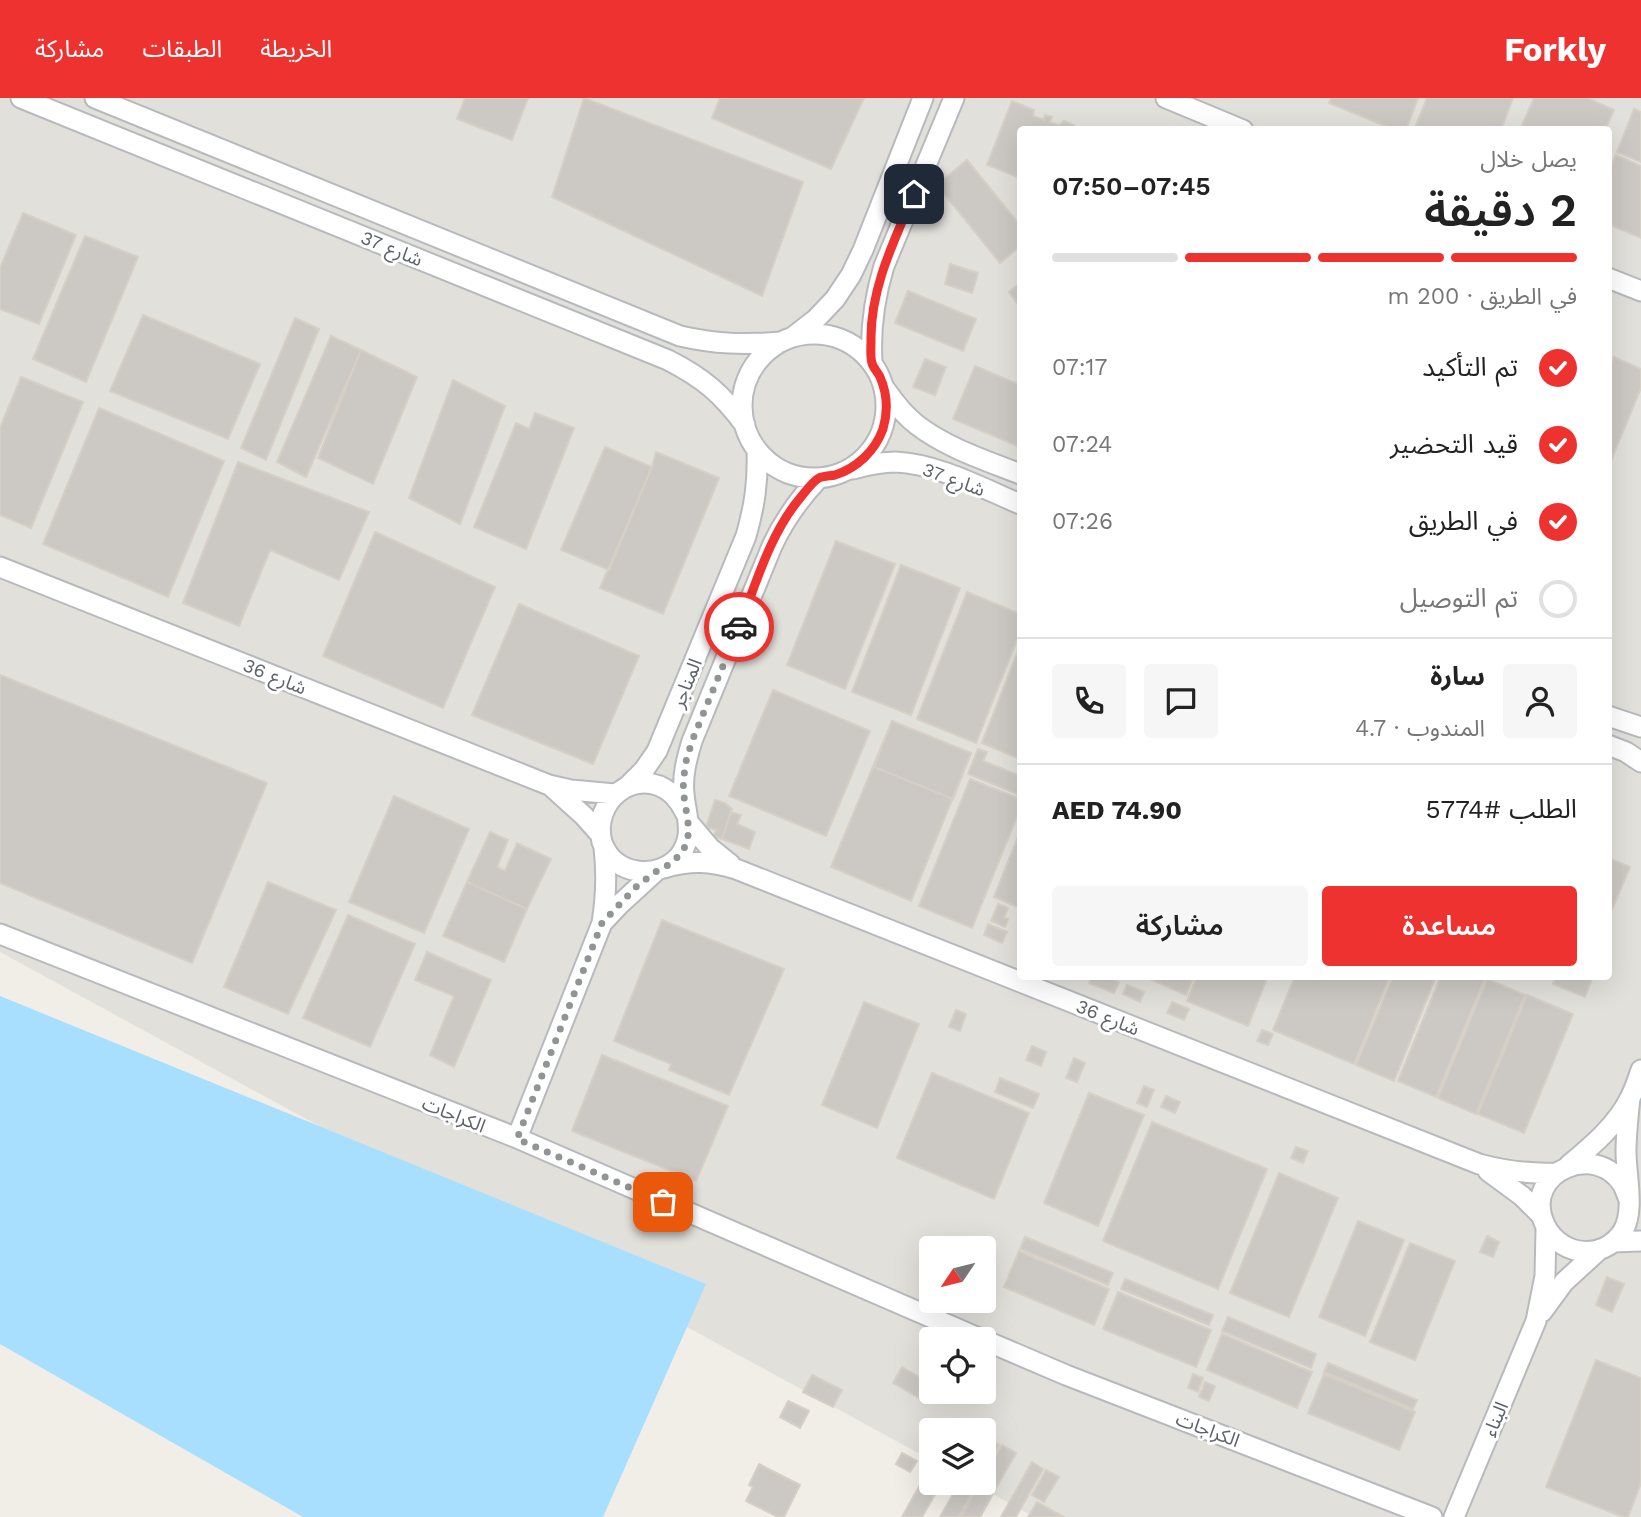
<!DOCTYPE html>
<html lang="ar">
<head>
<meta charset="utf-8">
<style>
  :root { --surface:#fff; --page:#f6f6f6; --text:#222; --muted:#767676; --line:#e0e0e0; --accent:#ee322f }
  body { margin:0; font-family:"Work Sans","Noto Sans Arabic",sans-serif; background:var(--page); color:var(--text); direction:rtl; height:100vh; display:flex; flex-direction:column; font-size:26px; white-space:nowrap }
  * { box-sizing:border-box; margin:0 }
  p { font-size:23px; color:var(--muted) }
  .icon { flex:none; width:38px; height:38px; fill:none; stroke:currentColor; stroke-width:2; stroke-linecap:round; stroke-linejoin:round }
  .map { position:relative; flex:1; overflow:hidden; direction:ltr }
  .side { position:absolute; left:1017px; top:28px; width:595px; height:854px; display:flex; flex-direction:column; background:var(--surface); border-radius:7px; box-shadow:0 7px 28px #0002; direction:rtl }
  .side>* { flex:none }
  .needle { width:46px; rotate:235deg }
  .buttons { position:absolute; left:919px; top:1138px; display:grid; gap:14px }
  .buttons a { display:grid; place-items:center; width:77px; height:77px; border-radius:7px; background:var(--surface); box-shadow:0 7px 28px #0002; font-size:35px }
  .pin { position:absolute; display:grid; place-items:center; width:60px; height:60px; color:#fff; margin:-30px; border-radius:14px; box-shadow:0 4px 10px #0006 }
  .courier { position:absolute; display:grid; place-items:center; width:70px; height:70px; margin:-35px; border:5px solid #ee322f; border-radius:50%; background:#fff; color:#222; box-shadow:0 2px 9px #0007 }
  .head em { font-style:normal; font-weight:600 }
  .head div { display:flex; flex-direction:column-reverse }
  .head { display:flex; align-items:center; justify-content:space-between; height:119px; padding:0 35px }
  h1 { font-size:46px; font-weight:600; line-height:52px }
  .bar { display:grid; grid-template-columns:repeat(4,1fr); gap:10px 7px; align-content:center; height:84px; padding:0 35px }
  .bar i { height:9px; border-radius:5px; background:var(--line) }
  .bar .current { background:var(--accent) }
  .bar p { grid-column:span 4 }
  .line { display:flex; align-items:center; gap:18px; padding:0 35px; border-top:2px solid var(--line) }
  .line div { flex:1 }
  .round { display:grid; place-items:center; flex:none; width:74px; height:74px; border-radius:7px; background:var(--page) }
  ol { padding:0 35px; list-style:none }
  li { display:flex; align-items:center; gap:21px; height:77px }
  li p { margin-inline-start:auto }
  li .icon { padding:7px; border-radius:50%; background:var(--accent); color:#fff; stroke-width:4 }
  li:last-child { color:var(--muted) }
  li i { width:38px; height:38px; border:4px solid var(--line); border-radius:50% }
  .cta { display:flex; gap:14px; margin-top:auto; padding:14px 35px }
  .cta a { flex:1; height:80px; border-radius:7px; background:var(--accent); color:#fff; font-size:28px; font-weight:600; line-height:80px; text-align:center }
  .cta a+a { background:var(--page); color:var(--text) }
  header { display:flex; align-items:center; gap:42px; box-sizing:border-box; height:98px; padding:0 35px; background:var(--accent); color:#fff }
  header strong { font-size:33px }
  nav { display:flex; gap:38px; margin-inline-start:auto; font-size:24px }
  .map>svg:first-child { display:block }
  .industrial { fill:#e2e0db; fill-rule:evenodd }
  .water { fill:#a8dfff }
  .building { fill:#ccc9c4; stroke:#d6cfc5; stroke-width:2 }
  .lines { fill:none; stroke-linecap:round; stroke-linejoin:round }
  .minor-casing { stroke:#b7babd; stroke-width:23 }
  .minor { stroke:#fff; stroke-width:19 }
  .done { stroke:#919494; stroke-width:7; stroke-dasharray:0 12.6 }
  .route { stroke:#ee322f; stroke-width:9 }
  .labels { text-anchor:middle; stroke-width:6; stroke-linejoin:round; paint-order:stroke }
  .street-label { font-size:19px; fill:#5e6367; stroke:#fff }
</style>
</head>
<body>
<header>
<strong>Forkly</strong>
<nav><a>الخريطة</a><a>الطبقات</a><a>مشاركة</a></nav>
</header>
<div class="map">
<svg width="1641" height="1419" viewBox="0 0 1641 1419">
  <rect width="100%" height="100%" fill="#f1eee7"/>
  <path class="industrial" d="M 0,0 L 1641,0 L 1641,1419 L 1034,1419 L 971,1384 L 984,1384 L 984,1332 L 931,1332 L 931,1362 L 0,854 ZM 1020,32 L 1608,32 L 1608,878 L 1020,878 ZM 931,1150 L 984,1150 L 984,1202 L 931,1202 ZM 931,1241 L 984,1241 L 984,1293 L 931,1293 Z"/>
  <path class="water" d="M 0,898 L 706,1186 L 603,1419 L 303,1419 L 0,1246 Z"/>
  <path class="building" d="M 465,0 L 528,0 L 512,42 L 457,21 Z
    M 584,0 L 803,84 L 762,198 L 552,99 Z
    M 720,0 L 864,0 L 831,71 L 712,20 Z
    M 1331,0 L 1418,0 L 1406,32 L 1395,32 L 1329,5 Z
    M 1427,0 L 1513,0 L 1501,32 L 1414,32 Z
    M 1534,0 L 1587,0 L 1614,12 L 1605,32 L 1520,32 Z
    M 1012,3 L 1034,12 L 1033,18 L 1044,22 L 1045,17 L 1052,19 L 1050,24 L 1059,27 L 1064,23 L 1074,27 L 1072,32 L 1020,32 L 1020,80 L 987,67 Z
    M 1634,11 L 1641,14 L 1641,64 L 1617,54 Z
    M 1616,57 L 1641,68 L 1641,140 L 1608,126 L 1608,75 Z
    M 967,62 L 1020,127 L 1020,148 L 1000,165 L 937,87 Z
    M 23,115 L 76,137 L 39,226 L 0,211 L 0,170 Z
    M 85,138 L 138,159 L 86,284 L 33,261 Z
    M 950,166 L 978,175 L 972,195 L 945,186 Z
    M 1020,185 L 1020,209 L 1009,194 Z
    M 908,193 L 976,221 L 963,253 L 895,225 Z
    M 143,217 L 260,266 L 228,341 L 110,293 Z
    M 295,220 L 319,231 L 266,362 L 241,350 Z
    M 331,238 L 361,252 L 306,379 L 277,364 Z
    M 361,252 L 417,279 L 373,386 L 318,360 Z
    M 1614,259 L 1641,271 L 1641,290 L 1608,370 L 1608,273 Z
    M 925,261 L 946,269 L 935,297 L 913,289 Z
    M 975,268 L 1020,287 L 1020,349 L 953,321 Z
    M 21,279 L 83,304 L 31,430 L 0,417 L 0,330 Z
    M 453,282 L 505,308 L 460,426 L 409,400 Z
    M 99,310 L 224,363 L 168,499 L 43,446 Z
    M 535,315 L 574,330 L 526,451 L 474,429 L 516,325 L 529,331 Z
    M 605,349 L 652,369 L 609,472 L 561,452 Z
    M 656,354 L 719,380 L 663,516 L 600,490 L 652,369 Z
    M 238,364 L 369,414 L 339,482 L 270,452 L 239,528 L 183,505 Z
    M 375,434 L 495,489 L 443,610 L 323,558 Z
    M 836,443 L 895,466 L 845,591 L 787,567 Z
    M 901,467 L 960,490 L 911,617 L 852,594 Z
    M 967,494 L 1020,516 L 1020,534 L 976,645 L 917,621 Z
    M 519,506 L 639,558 L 593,666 L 472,617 Z
    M 1020,548 L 1020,661 L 982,645 Z
    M 0,577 L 267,685 L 192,865 L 0,785 Z
    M 773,592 L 870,633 L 826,738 L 729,698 Z
    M 892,623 L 971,655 L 911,803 L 831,769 Z
    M 892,623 L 971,655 L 953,701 L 874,669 Z
    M 978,651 L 987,654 L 983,663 L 1020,678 L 1020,697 L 968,676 Z
    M 970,681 L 1020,701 L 1020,717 L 1018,716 L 972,830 L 919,808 Z
    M 394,698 L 469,731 L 424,835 L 349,804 Z
    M 715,702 L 725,705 L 732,711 L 722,741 L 714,738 L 716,732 L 706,729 Z
    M 731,714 L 741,717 L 737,726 L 755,734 L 749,751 L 722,741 Z
    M 490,734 L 508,742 L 497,769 L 505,773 L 517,745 L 551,761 L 527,811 L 467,784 Z
    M 1020,734 L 1020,810 L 994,799 Z
    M 1608,760 L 1630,769 L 1608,821 Z
    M 268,784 L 336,812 L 288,916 L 224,889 Z
    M 467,784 L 527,811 L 504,864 L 443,838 Z
    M 998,806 L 1008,810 L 1004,820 L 1008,821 L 1005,829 L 991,823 Z
    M 348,817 L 415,846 L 370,949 L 303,920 Z
    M 662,822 L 784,871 L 729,997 L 669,972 L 671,966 L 614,943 Z
    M 988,826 L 1007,834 L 1002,845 L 984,837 Z
    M 427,854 L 491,882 L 454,969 L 430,957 L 454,898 L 415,882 Z
    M 1092,878 L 1106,878 L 1119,884 L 1114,895 L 1089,885 Z
    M 1143,878 L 1194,878 L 1186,897 Z
    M 1197,878 L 1268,878 L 1248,928 L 1187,903 Z
    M 1295,878 L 1390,878 L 1354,966 L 1273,932 Z
    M 1393,878 L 1436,878 L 1394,983 L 1356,967 Z
    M 1441,878 L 1482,878 L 1485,880 L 1436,999 L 1398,983 Z
    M 1556,878 L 1593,878 L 1585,899 L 1553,886 Z
    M 1487,881 L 1525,897 L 1476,1016 L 1438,1000 Z
    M 1127,887 L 1144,894 L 1140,904 L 1123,896 Z
    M 1527,897 L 1573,916 L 1524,1035 L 1478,1016 Z
    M 864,904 L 919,926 L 877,1030 L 822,1007 Z
    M 1172,904 L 1189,911 L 1184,922 L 1167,915 Z
    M 956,912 L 966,916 L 960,933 L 949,929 Z
    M 1262,932 L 1273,936 L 1268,947 L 1257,943 Z
    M 1032,948 L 1046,954 L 1041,968 L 1026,962 Z
    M 602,957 L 728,1008 L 696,1083 L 572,1033 Z
    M 1074,960 L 1085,965 L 1077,984 L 1066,980 Z
    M 932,975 L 1029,1015 L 994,1101 L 897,1060 Z
    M 1000,980 L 1039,996 L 1033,1010 L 995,994 Z
    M 1144,988 L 1154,992 L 1147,1009 L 1137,1005 Z
    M 1089,995 L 1144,1017 L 1098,1128 L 1044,1105 Z
    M 1166,998 L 1180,1004 L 1175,1015 L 1161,1009 Z
    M 1152,1024 L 1267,1071 L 1218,1191 L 1103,1143 Z
    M 1296,1049 L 1308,1053 L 1303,1065 L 1291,1060 Z
    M 1279,1075 L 1338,1100 L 1289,1219 L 1230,1195 Z
    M 1358,1123 L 1404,1142 L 1365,1238 L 1319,1219 Z
    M 1487,1138 L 1499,1144 L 1493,1159 L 1480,1154 Z
    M 1025,1139 L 1113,1175 L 1108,1187 L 1020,1151 Z
    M 1410,1145 L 1455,1163 L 1415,1262 L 1370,1244 Z
    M 1019,1153 L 1109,1191 L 1094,1227 L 1004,1189 Z
    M 1607,1179 L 1624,1186 L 1612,1214 L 1596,1207 Z
    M 1125,1181 L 1213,1217 L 1209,1227 L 1121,1191 Z
    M 1118,1194 L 1211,1232 L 1196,1269 L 1103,1231 Z
    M 1228,1219 L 1316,1256 L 1311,1270 L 1222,1233 Z
    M 1222,1236 L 1312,1274 L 1297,1310 L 1207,1272 Z
    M 1596,1262 L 1641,1280 L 1641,1385 L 1628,1419 L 1623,1419 L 1546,1389 Z
    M 1328,1265 L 1417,1302 L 1413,1311 L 1324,1274 Z
    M 902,1269 L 928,1284 L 919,1300 L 893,1285 Z
    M 1193,1276 L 1203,1280 L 1198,1294 L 1188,1290 Z
    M 1324,1276 L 1415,1314 L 1399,1352 L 1308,1315 Z
    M 812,1277 L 842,1292 L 833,1309 L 803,1294 Z
    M 1205,1284 L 1215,1288 L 1209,1303 L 1199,1299 Z
    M 788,1303 L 809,1313 L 800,1330 L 780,1319 Z
    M 985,1339 L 999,1347 L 984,1375 L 984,1343 Z
    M 1002,1347 L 1016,1355 L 980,1419 L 961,1419 L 980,1384 L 984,1384 L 984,1379 Z
    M 902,1355 L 917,1363 L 910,1374 L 896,1366 Z
    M 1032,1364 L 1043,1371 L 1016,1419 L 1001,1419 Z
    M 759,1366 L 800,1387 L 784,1419 L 778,1419 L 746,1403 L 753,1389 L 749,1387 Z
    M 931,1367 L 931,1384 L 942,1384 L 922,1419 L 902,1419 Z
    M 1046,1372 L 1059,1379 L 1044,1404 L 1032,1397 Z
    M 960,1384 L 978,1384 L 959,1419 L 940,1419 Z
    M 1037,1404 L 1064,1419 L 1028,1419 Z"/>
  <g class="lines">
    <defs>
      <path id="minor" d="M 21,0 L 668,262 C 703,280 721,295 745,327
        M 95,0 L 680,238 C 715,246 744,247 780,244
        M 1166,0 L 1243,32
        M 1608,180 L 1641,193
        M742 308a72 72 0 1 1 144 0a72 72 0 1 1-144 0Z
        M 794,238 L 816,221 L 835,201 L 851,177 L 863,152 L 923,0
        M 872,264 C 870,231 874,201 884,168 L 954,0
        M 885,291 C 894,304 904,317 917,327 C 947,350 985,362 1020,376
        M 853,371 C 867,367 882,364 896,364 C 938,366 982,390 1020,406
        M 0,469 L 549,687 L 571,692 L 615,696
        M 1608,618 L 1641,629
        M 1608,647 L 1626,654 L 1641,664
        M 627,689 L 644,672 L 657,653 L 746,438 C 755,406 758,384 757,352
        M 553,690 L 584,718 L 600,736
        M 686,716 C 682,708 678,701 671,695 C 636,667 591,703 602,744 C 605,752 610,760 617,765 C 643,783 682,772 688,738 C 690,724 685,709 684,696 C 682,677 687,660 692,643 L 772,448 C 784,422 799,401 819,380
        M 688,724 L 710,750 L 730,766
        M 664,770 C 690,762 711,763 736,771 L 1479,1066 C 1505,1073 1529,1076 1556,1075
        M 603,824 L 619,807 L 655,774
        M 0,836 L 517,1040 L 981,1241
        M 517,1040 L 602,825 C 606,800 607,776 604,750
        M 1569,1067 C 1592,1048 1618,1026 1631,998 C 1635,990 1638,981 1641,972
        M 1488,1073 L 1522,1098 L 1541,1117
        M 1629,1102 C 1627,1097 1625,1091 1623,1087 C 1596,1043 1525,1074 1543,1122 C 1555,1157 1602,1166 1623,1133 C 1635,1113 1626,1076 1626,1054 C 1626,1036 1628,1018 1630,1000
        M 1613,1144 L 1641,1143
        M 1542,1214 L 1564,1184 L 1600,1151
        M 984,1242 L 1066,1277 L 1432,1419
        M 1454,1419 L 1536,1223 L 1545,1178 L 1546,1131"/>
    </defs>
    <use href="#minor" class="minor-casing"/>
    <use href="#minor" class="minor"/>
  </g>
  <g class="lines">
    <path class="done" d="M 663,1104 L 517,1041 L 602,825 L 636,789 L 655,774 L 664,770 L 675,762 L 684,751 L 688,738 L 688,724 L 683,692 L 685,667 L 692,643 L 739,529"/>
    <path class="route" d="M 739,529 C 756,486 770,435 801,399 C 805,394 813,383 819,380 C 823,378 830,378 835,377 C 857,370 875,353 883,331 C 888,314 887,295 880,279 C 878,274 873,270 872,265 C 870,259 871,250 871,243 C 870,191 894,143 914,96"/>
  </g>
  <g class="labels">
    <g class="street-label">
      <text transform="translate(392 150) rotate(22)" y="7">شارع 37</text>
      <text transform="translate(954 381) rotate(20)" y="7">شارع 37</text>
      <text transform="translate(275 578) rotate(22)" y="7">شارع 36</text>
      <text transform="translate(686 585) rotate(-68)" y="7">المناجر</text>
      <text transform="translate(1108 919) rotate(22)" y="7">شارع 36</text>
      <text transform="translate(454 1016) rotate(22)" y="7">الكراجات</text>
      <text transform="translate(1495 1321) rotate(-67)" y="7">البناء</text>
      <text transform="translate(1208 1331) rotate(21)" y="7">الكراجات</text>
    </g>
  </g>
</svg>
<div class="buttons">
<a><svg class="needle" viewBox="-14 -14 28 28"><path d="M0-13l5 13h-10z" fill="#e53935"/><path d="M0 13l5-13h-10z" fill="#767676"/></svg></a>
<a><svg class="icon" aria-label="locate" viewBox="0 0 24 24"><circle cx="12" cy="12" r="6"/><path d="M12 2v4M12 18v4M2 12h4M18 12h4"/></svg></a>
<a><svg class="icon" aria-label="layers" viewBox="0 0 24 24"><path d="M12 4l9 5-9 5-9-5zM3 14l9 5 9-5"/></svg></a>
</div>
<div class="pin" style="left:663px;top:1104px;background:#ea580c"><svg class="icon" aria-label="bag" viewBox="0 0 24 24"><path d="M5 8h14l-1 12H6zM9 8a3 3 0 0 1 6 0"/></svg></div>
<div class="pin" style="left:914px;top:96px;background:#1f2937"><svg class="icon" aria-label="home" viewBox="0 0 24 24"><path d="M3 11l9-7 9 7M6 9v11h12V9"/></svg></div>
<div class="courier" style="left:739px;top:529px"><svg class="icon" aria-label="car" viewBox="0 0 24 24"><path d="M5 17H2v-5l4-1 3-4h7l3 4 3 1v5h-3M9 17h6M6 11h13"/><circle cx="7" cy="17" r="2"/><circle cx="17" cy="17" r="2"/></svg></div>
<section class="side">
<div class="head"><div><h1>2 دقيقة</h1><p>يصل خلال</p></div><em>07:45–07:50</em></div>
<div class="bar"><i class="current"></i><i class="current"></i><i class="current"></i><i></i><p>في الطريق · 200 m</p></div>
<ol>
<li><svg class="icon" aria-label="check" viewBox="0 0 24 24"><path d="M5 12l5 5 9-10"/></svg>تم التأكيد<p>07:17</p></li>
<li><svg class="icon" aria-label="check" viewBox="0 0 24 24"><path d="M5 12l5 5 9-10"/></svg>قيد التحضير<p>07:24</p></li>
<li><svg class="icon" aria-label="check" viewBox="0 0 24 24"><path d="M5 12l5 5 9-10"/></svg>في الطريق<p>07:26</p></li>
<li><i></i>تم التوصيل</li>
</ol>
<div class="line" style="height:126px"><a class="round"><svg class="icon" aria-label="person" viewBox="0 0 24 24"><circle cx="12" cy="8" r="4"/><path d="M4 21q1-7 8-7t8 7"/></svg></a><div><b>سارة</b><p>المندوب · 4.7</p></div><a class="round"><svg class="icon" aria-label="chat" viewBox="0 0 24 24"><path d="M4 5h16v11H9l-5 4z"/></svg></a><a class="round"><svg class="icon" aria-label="phone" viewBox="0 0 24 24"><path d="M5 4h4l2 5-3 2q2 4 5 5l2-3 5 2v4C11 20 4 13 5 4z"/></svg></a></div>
<div class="line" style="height:91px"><div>الطلب #5774</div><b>AED 74.90</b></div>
<div class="cta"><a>مساعدة</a><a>مشاركة</a></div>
</section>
</div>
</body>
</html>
